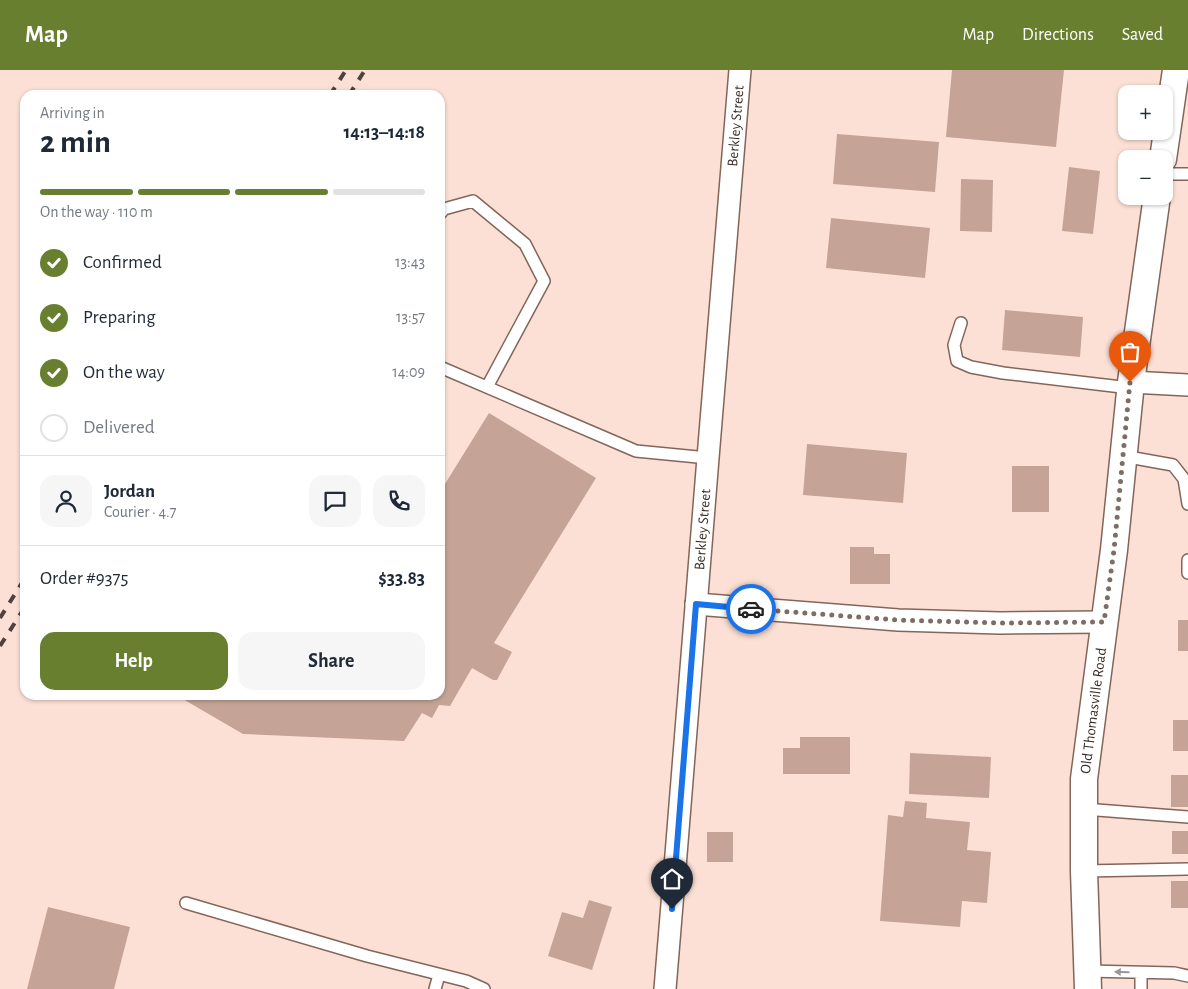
<!DOCTYPE html>
<html lang="en">
<head>
<meta charset="utf-8">
<style>
  :root { --surface:#fff; --page:#f6f6f7; --text:#1f2937; --muted:#747a83; --line:#e0e1e3; --accent:#697f30 }
  body { margin:0; font-family:"Alegreya Sans",sans-serif; background:var(--page); color:var(--text); height:100vh; display:flex; flex-direction:column; font-size:19px; white-space:nowrap }
  * { box-sizing:border-box; margin:0 }
  p { font-size:16px; color:var(--muted) }
  .icon { flex:none; width:28px; height:28px; fill:none; stroke:currentColor; stroke-width:2; stroke-linecap:round; stroke-linejoin:round }
  .map { position:relative; flex:1; overflow:hidden }
  .panel { position:absolute; left:20px; top:20px; width:425px; height:610px; display:flex; flex-direction:column; background:var(--surface); border-radius:15px; box-shadow:0 1px 4px #0004 }
  .panel>* { flex:none }
  .tools { position:absolute; left:1118px; top:15px; display:grid; gap:10px }
  .tools a { display:grid; place-items:center; width:55px; height:55px; border-radius:10px; background:var(--surface); box-shadow:0 1px 4px #0004; font-size:25px }
  .pin { position:absolute; display:grid; place-items:center; width:42px; height:42px; color:#fff; margin:-51px -21px; border-radius:50% 50% 50% 0; rotate:-45deg; box-shadow:0 0 5px #0007 }
  .pin .icon { rotate:45deg }
  .courier { position:absolute; display:grid; place-items:center; width:50px; height:50px; margin:-25px; border:4px solid #1a73e8; border-radius:50%; background:#fff; color:#222; box-shadow:0 1px 6px #0007 }
  .overview em { font-style:normal; font-weight:700 }
  .overview div { display:flex; flex-direction:column-reverse }
  .overview { display:flex; align-items:center; justify-content:space-between; height:85px; padding:0 20px }
  h1 { font-size:32px; font-weight:700; line-height:38px }
  .bar { display:grid; grid-template-columns:repeat(4,1fr); gap:8px 5px; align-content:center; height:60px; padding:0 20px }
  .bar i { height:6px; border-radius:4px; background:var(--line) }
  .bar .on { background:var(--accent) }
  .bar p { grid-column:span 4 }
  .line { display:flex; align-items:center; gap:12px; padding:0 20px; border-top:1px solid var(--line) }
  .line div { flex:1 }
  .round { display:grid; place-items:center; flex:none; width:52px; height:52px; border-radius:15px; background:var(--page) }
  ol { padding:0 20px; list-style:none }
  li { display:flex; align-items:center; gap:15px; height:55px }
  li p { margin-inline-start:auto }
  li .icon { padding:5px; border-radius:50%; background:var(--accent); color:#fff; stroke-width:4 }
  li:last-child { color:var(--muted) }
  li i { width:28px; height:28px; border:2px solid var(--line); border-radius:50% }
  .cta { display:flex; gap:10px; margin-top:auto; padding:10px 20px }
  .cta a { flex:1; height:58px; border-radius:15px; background:var(--accent); color:#fff; font-size:20px; font-weight:700; line-height:58px; text-align:center }
  .cta a+a { background:var(--page); color:var(--text) }
  header { display:flex; align-items:center; gap:30px; box-sizing:border-box; height:70px; padding:0 25px; background:var(--accent); color:#fff }
  header strong { font-size:24px }
  nav { display:flex; gap:28px; margin-inline-start:auto; font-size:18px }
  .map>svg:first-child { display:block }
  .building { fill:#c5a497 }
  .lines { fill:none; stroke-linecap:round; stroke-linejoin:round }
  .service-casing { stroke:#836559; stroke-width:14 }
  .minor-casing { stroke:#836559; stroke-width:24 }
  .tertiary-casing { stroke:#836559; stroke-width:29 }
  .service { stroke:#fff; stroke-width:11 }
  .minor { stroke:#fff; stroke-width:21 }
  .tertiary { stroke:#fff; stroke-width:26 }
  .rail { stroke:#50413c; stroke-width:4; stroke-dasharray:9 9; stroke-linecap:butt }
  .oneway { fill:#9d9694 }
  .done { stroke:#7f6c65; stroke-width:5; stroke-dasharray:0 9 }
  .route { stroke:#1a73e8; stroke-width:6 }
  .labels { text-anchor:middle; stroke-width:4.5; stroke-linejoin:round; paint-order:stroke }
  .street-label { font-size:15px; fill:#3b2e29; stroke:#faf2f0 }
</style>
</head>
<body>
<header>
<strong>Map</strong>
<nav><a>Map</a><a>Directions</a><a>Saved</a></nav>
</header>
<div class="map">
<svg width="1188" height="919" viewBox="0 0 1188 919">
  <rect width="100%" height="100%" fill="#fde0d5"/>
  <path class="building" d="M 952,0 L 1064,0 L 1056,77 L 946,67 Z
    M 837,64 L 939,72 L 935,122 L 833,114 Z
    M 1069,97 L 1100,101 L 1093,164 L 1062,161 Z
    M 961,109 L 993,110 L 992,162 L 960,161 Z
    M 831,148 L 930,158 L 925,208 L 826,198 Z
    M 1005,240 L 1083,247 L 1080,287 L 1002,280 Z
    M 489,343 L 596,408 L 494,573 L 512,582 L 497,610 L 493,610 L 472,598 L 450,636 L 439,635 L 432,648 L 422,643 L 404,671 L 243,664 L 176,625 L 440,625 L 440,422 Z
    M 807,374 L 907,383 L 903,433 L 803,425 Z
    M 1012,396 L 1049,396 L 1049,442 L 1012,442 Z
    M 850,477 L 874,477 L 874,484 L 890,484 L 890,514 L 850,514 Z
    M 1178,550 L 1188,550 L 1188,581 L 1178,581 Z
    M 1173,650 L 1188,650 L 1188,681 L 1173,681 Z
    M 800,667 L 850,667 L 850,704 L 783,704 L 783,678 L 800,678 Z
    M 910,683 L 991,687 L 989,728 L 909,724 Z
    M 1171,705 L 1188,705 L 1188,737 L 1171,737 Z
    M 905,731 L 927,733 L 926,748 L 970,752 L 967,780 L 991,782 L 987,833 L 962,831 L 960,857 L 880,851 L 888,745 L 903,747 Z
    M 1172,761 L 1188,761 L 1188,784 L 1172,784 Z
    M 707,762 L 733,762 L 733,792 L 707,792 Z
    M 1171,811 L 1188,811 L 1188,838 L 1171,838 Z
    M 589,830 L 612,837 L 592,900 L 548,886 L 562,842 L 583,848 Z
    M 48,837 L 130,857 L 114,919 L 27,919 Z"/>
  <g class="lines">
    <defs>
      <path id="service" d="M 1164,104 L 1188,104
        M 440,144 L 444,139 L 473,131 L 525,174 L 544,211 L 487,317
        M 961,253 L 954,275 L 957,291 L 971,297 L 1003,303 L 1130,318
        M 440,297 L 636,381 L 708,388
        M 1123,386 L 1173,395 L 1184,409 L 1188,434
        M 1188,503 L 1188,490
        M 1084,739 L 1188,747
        M 1084,801 L 1188,799
        M 186,833 L 367,886 L 466,911 L 484,919
        M 1088,901 L 1174,903 L 1188,906
        M 1141,903 L 1141,919
        M 435,919 L 439,905"/>
      <g id="minor">
        <path d="M 1131,312 L 1188,315"/>
        <path d="M 696,534 L 898,550 L 1000,553 L 1104,552"/>
        <path id="s1" d="M 665,919 L 673,822 L 708,388 L 740,0"/>
      </g>
      <g id="tertiary">
        <path d="M 1163,89 L 1176,0"/>
        <path id="s2" d="M 1088,919 L 1084,801 L 1084,709 L 1114,480 L 1131,312 L 1157,126"/>
      </g>
    </defs>
    <use href="#service" class="service-casing"/>
    <use href="#minor" class="minor-casing"/>
    <use href="#tertiary" class="tertiary-casing"/>
    <use href="#service" class="service"/>
    <use href="#minor" class="minor"/>
    <use href="#tertiary" class="tertiary"/>
    <path class="rail" d="M 330,25 L 346,0
      M 349,25 L 365,0
      M 0,548 L 25,508
      M 0,576 L 25,537"/>
  </g>
  <defs><path id="oneway-solid" d="M-6-.8H1V-3.2L6.5 0L1 3.2V.8H-6Z" transform="scale(1.25)"/></defs>
  <use class="oneway" href="#oneway-solid" transform="translate(1122 902) rotate(-178)"/>
  <g class="lines">
    <path class="done" d="M 751,539 L 898,550 L 1000,553 L 1104,552 L 1114,480 L 1130,312"/>
    <path class="route" d="M 672,839 L 696,534 L 751,539"/>
  </g>
  <g class="labels">
    <g class="street-label">
      <text dy="5" stroke="none"><textPath href="#s1" startOffset="866">Berkley Street</textPath></text>
      <text dy="5" stroke="none"><textPath href="#s1" startOffset="461">Berkley Street</textPath></text>
      <text dy="5" stroke="none"><textPath href="#s2" startOffset="279">Old Thomasville Road</textPath></text>
    </g>
  </g>
</svg>
<div class="tools">
<a>+</a>
<a>−</a>
</div>
<div class="pin" style="left:1130px;top:312px;background:#ea580c"><svg class="icon" aria-label="bag" viewBox="0 0 24 24"><path d="M5 8h14l-1 12H6zM9 8a3 3 0 0 1 6 0"/></svg></div>
<div class="pin" style="left:672px;top:839px;background:#1f2937"><svg class="icon" aria-label="home" viewBox="0 0 24 24"><path d="M3 11l9-7 9 7M6 9v11h12V9"/></svg></div>
<div class="courier" style="left:751px;top:539px"><svg class="icon" aria-label="car" viewBox="0 0 24 24"><path d="M5 17H2v-5l4-1 3-4h7l3 4 3 1v5h-3M9 17h6M6 11h13"/><circle cx="7" cy="17" r="2"/><circle cx="17" cy="17" r="2"/></svg></div>
<section class="panel">
<div class="overview"><div><h1>2 min</h1><p>Arriving in</p></div><em>14:13–14:18</em></div>
<div class="bar"><i class="on"></i><i class="on"></i><i class="on"></i><i></i><p>On the way · 110 m</p></div>
<ol>
<li><svg class="icon" aria-label="check" viewBox="0 0 24 24"><path d="M5 12l5 5 9-10"/></svg>Confirmed<p>13:43</p></li>
<li><svg class="icon" aria-label="check" viewBox="0 0 24 24"><path d="M5 12l5 5 9-10"/></svg>Preparing<p>13:57</p></li>
<li><svg class="icon" aria-label="check" viewBox="0 0 24 24"><path d="M5 12l5 5 9-10"/></svg>On the way<p>14:09</p></li>
<li><i></i>Delivered</li>
</ol>
<div class="line" style="height:90px"><a class="round"><svg class="icon" aria-label="person" viewBox="0 0 24 24"><circle cx="12" cy="8" r="4"/><path d="M4 21q1-7 8-7t8 7"/></svg></a><div><b>Jordan</b><p>Courier · 4.7</p></div><a class="round"><svg class="icon" aria-label="chat" viewBox="0 0 24 24"><path d="M4 5h16v11H9l-5 4z"/></svg></a><a class="round"><svg class="icon" aria-label="phone" viewBox="0 0 24 24"><path d="M5 4h4l2 5-3 2q2 4 5 5l2-3 5 2v4C11 20 4 13 5 4z"/></svg></a></div>
<div class="line" style="height:65px"><div>Order #9375</div><b>$33.83</b></div>
<div class="cta"><a>Help</a><a>Share</a></div>
</section>
</div>
</body>
</html>
